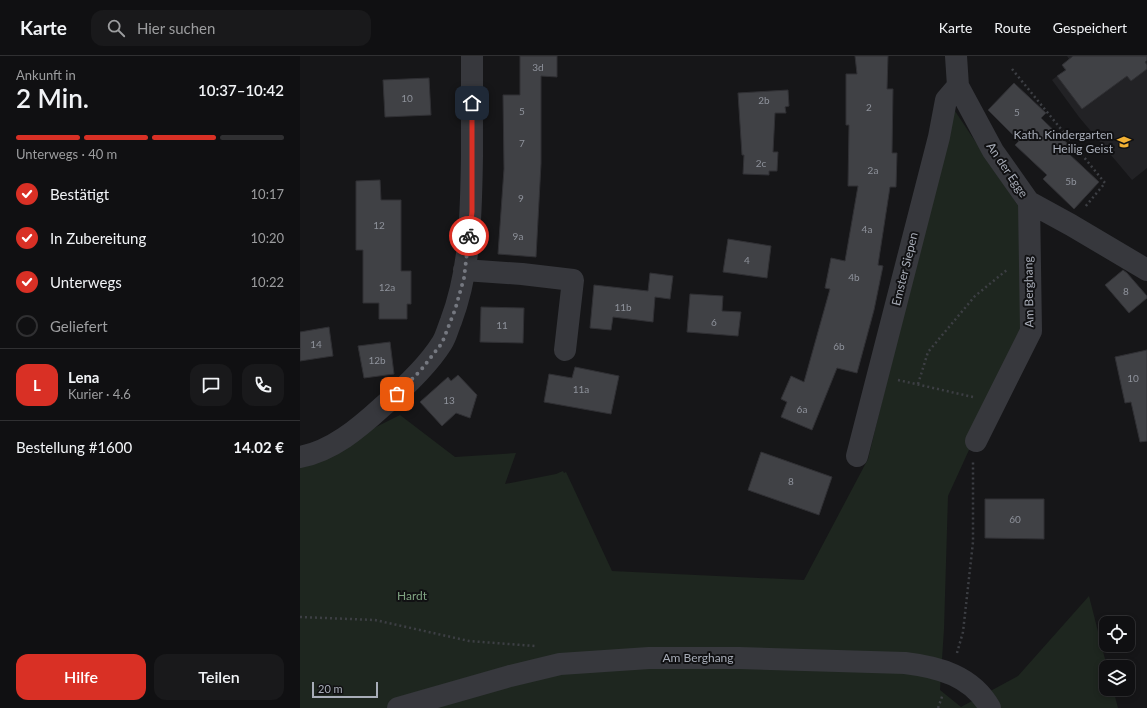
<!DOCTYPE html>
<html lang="de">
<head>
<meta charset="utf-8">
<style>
  :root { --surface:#101012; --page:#19191b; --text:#f1f3f6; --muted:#9c9d9f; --line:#303032; --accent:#d93025 }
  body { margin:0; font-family:Lato,sans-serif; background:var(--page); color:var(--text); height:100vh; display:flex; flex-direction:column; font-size:15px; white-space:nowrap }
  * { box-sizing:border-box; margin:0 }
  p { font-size:13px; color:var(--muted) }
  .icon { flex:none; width:22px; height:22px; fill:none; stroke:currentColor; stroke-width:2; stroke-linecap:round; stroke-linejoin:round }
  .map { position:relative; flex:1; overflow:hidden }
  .side { display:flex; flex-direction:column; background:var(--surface); width:300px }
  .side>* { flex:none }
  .controls { position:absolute; left:799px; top:560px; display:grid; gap:8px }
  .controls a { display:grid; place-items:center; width:36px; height:36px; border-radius:8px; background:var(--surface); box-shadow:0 2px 6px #0003,0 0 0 1px var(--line); font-size:20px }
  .scale { position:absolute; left:12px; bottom:10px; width:66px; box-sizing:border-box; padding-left:4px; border:2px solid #a8adb8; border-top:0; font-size:11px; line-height:14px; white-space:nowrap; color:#a8adb8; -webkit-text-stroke:3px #111113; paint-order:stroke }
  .pin { position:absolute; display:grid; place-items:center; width:34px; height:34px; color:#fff; margin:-17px; border-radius:8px; box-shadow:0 2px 6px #0006 }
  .courier { position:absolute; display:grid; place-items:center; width:40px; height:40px; margin:-20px; border:3px solid #d93025; border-radius:50%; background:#fff; color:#222; box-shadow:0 1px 5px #0007 }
  .head em { font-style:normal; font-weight:600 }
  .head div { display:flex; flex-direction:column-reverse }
  .head { display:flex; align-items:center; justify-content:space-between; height:68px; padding:0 16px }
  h1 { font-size:26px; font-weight:600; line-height:30px }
  .bar { display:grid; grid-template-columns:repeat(4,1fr); gap:6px 4px; align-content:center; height:48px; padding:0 16px }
  .bar i { height:5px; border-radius:3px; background:var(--line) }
  .bar .selected { background:var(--accent) }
  .bar p { grid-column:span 4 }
  .line { display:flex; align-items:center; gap:10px; padding:0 16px; border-top:1px solid var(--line) }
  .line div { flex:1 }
  .round { display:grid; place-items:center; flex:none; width:42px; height:42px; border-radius:12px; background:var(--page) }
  ol { padding:0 16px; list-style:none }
  li { display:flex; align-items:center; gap:12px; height:44px }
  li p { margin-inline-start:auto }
  li .icon { padding:4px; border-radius:50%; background:var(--accent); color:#fff; stroke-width:4 }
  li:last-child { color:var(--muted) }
  li i { width:22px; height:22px; border:2px solid var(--line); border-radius:50% }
  .action { display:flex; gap:8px; margin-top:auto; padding:8px 16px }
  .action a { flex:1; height:46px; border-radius:12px; background:var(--accent); color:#fff; font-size:16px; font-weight:600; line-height:46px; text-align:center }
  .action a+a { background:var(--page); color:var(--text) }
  header { display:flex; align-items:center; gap:24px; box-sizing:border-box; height:56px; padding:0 20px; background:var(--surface); border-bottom:1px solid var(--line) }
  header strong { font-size:19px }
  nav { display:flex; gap:22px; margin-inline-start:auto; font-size:14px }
  .search { width:280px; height:36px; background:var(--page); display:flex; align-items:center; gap:10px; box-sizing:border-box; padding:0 14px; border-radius:12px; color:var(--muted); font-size:15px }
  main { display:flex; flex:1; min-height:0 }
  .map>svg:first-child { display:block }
  .built { fill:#222225 }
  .green { fill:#1e261f }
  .building { fill:#404145; stroke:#303034 }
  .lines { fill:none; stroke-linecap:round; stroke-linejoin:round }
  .path { stroke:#3d3f44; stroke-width:2.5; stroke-dasharray:2 3; stroke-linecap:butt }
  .minor { stroke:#37383d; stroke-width:22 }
  .done { stroke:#757880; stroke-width:4; stroke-dasharray:0 7.2 }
  .route { stroke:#d93025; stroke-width:5 }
  .labels { text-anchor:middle; stroke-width:4; stroke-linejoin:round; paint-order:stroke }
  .number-label { font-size:10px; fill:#8e929b }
  .poi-label { font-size:12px; fill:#a8adb8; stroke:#111113; text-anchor:end }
  .street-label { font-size:12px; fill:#a8adb8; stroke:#111113 }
  .park-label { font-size:12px; fill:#7fa381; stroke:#111113 }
</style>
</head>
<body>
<header>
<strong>Karte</strong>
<div class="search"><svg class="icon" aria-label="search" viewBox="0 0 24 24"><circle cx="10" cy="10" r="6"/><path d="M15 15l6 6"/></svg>Hier suchen</div>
<nav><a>Karte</a><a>Route</a><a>Gespeichert</a></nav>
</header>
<main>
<section class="side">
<div class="head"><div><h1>2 Min.</h1><p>Ankunft in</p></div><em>10:37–10:42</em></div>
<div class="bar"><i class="selected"></i><i class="selected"></i><i class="selected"></i><i></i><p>Unterwegs · 40 m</p></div>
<ol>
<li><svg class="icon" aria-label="check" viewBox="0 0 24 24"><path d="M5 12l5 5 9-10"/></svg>Bestätigt<p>10:17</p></li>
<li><svg class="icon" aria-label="check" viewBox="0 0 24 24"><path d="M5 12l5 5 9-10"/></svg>In Zubereitung<p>10:20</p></li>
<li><svg class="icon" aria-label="check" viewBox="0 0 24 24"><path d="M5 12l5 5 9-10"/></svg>Unterwegs<p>10:22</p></li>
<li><i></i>Geliefert</li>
</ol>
<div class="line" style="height:72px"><b class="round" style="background:var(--accent);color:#fff">L</b><div><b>Lena</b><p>Kurier · 4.6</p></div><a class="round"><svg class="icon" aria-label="chat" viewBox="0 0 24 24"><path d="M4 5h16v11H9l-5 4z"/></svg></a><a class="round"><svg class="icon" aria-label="phone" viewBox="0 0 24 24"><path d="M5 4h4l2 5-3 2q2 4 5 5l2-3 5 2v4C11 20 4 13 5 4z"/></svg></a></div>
<div class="line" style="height:52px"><div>Bestellung #1600</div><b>14.02 €</b></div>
<div class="action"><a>Hilfe</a><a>Teilen</a></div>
</section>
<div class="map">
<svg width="847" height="652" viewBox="0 0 847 652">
  <rect width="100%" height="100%" fill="#161618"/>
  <path class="built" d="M 767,0 L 847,0 L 847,112 L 832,124 L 779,61 L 752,24 L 765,14 L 762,9 L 769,3 Z"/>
  <path class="green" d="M 653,52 L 719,151 L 726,269 L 648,440 L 644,573 L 640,634 L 661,651 L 718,620 L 789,540 L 807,611 L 806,611 L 806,633 L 813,633 L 818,652 L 0,652 L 0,409 L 100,359 L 155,401 L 216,397 L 205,428 L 256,418 L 263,415 L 264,417 L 266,416 L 312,515 L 504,524 L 568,403 Z"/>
  <path class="building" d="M 220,0 L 257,0 L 257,21 L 241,20 L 241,108 L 236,201 L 198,198 L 204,113 L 203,39 L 220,39 Z
    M 555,0 L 588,0 L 587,33 L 593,33 L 592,97 L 597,97 L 596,131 L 590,131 L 578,209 L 583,210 L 574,254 L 557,317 L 537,312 L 512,374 L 481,361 L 487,346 L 481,343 L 491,320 L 504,326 L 530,233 L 525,232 L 531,202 L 545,205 L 558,130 L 548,130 L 549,69 L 546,69 L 546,18 L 557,18 Z
    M 773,0 L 847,0 L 847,4 L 845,6 L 847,9 L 847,13 L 831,25 L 827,20 L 782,53 L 757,20 L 766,14 L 762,9 Z
    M 129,22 L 131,59 L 85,61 L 83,24 Z
    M 714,27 L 746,57 L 741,62 L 772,92 L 768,97 L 799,126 L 774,153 L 743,123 L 747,119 L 715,89 L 719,85 L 688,54 Z
    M 488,34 L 489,50 L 485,51 L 486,57 L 475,57 L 473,96 L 478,96 L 477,115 L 469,115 L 469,119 L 443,118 L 444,99 L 442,99 L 438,37 Z
    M 80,124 L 81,144 L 101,144 L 101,215 L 111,215 L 111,248 L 107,248 L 107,263 L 79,263 L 79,247 L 63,247 L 63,194 L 56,194 L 56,125 Z
    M 428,183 L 471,190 L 467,222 L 423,216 Z
    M 823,214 L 827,217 L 847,240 L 847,242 L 829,257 L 805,229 Z
    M 350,217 L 373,220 L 370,243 L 355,241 L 353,266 L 313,261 L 311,274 L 290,272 L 294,229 L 348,235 Z
    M 390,238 L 423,240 L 422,255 L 441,256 L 438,280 L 387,276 Z
    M 181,251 L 224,252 L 223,287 L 180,286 Z
    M 29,271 L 33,300 L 0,305 L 0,276 Z
    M 90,286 L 94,318 L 64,322 L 58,290 Z
    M 847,294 L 847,385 L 840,386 L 831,346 L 825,347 L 815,301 Z
    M 275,311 L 319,320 L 311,358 L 244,346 L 249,318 L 272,322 Z
    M 158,319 L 177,339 L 170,362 L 156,357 L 142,370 L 120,346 L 148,321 L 151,325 Z
    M 461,396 L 532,421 L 519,459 L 448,434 Z
    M 685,443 L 744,443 L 744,483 L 685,482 Z"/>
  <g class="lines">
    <path class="path" d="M 712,13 L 805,127 L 785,151
      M 598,324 L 673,341
      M 618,328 L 628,296 L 675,240 L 708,213
      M 0,561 L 75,564 L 169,585 L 235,590
      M 657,597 L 663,576 L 673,486 L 673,405
      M 638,652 L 643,638"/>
    <path class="minor" d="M 656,0 L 658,30 L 693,95 L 729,146 L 771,169 L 847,214
      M 164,214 L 222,218 L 273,224 L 265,294
      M 676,385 L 731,275 L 729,146
      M 557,400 L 639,81 L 646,44 L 658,30
      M 0,401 C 32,395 59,372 82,351 C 103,333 127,311 142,287 C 146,281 148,272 151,265 C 171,212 171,155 172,100 C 172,67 172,33 172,0
      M 98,652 L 210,620 L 260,608 L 349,602 L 439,602 L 605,607 C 639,611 672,620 690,652"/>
  </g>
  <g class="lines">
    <path class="done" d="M 97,338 L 121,314 L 142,287 L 155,254 L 164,222 L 169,180"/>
    <path class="route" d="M 169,180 L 172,156 L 172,47"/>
  </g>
  <defs>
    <symbol id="school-bare" viewBox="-9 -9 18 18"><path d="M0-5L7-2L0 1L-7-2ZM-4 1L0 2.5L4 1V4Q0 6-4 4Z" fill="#f2b134" stroke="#111113" stroke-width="2.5" paint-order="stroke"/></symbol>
  </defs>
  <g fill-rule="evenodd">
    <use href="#school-bare" x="814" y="76" width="20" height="20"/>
  </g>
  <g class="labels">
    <g class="number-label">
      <text x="238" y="15">3d</text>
      <text x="107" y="46">10</text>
      <text x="464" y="48">2b</text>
      <text x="569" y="55">2</text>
      <text x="222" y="59">5</text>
      <text x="717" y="60">5</text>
      <text x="222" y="91">7</text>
      <text x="461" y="111">2c</text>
      <text x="573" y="118">2a</text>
      <text x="771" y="129">5b</text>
      <text x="221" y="146">9</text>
      <text x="79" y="173">12</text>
      <text x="567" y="177">4a</text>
      <text x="218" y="184">9a</text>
      <text x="447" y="208">4</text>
      <text x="554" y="225">4b</text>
      <text x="87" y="235">12a</text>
      <text x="826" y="239">8</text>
      <text x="323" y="255">11b</text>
      <text x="414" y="270">6</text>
      <text x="202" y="273">11</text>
      <text x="16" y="292">14</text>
      <text x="539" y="294">6b</text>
      <text x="77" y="308">12b</text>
      <text x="833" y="326">10</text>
      <text x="281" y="337">11a</text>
      <text x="149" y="348">13</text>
      <text x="502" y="357">6a</text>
      <text x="491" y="429">8</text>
      <text x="715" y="467">60</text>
    </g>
    <g class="poi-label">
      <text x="813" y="83">Kath. Kindergarten<tspan x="813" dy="14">Heilig Geist</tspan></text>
    </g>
    <g class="street-label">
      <text transform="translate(707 114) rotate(56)" y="4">An der Egge</text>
      <text transform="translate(605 213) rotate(-76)" y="4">Emster Siepen</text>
      <text transform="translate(729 236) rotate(-91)" y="4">Am Berghang</text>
      <text x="398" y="606">Am Berghang</text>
    </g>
    <g class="park-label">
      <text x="112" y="544">Hardt</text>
    </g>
  </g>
</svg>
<div class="controls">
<a><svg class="icon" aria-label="locate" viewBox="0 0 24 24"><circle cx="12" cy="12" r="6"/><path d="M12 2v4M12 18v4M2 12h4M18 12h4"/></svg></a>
<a><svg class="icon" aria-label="layers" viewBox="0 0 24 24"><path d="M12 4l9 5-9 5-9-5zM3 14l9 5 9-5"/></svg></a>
</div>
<div class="scale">20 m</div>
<div class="pin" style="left:97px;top:338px;background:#ea580c"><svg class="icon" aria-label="bag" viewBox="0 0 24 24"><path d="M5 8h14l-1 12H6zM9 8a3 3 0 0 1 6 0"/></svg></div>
<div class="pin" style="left:172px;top:47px;background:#1f2937"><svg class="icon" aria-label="home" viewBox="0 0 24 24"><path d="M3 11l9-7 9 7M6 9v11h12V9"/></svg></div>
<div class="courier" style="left:169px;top:180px"><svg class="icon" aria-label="bike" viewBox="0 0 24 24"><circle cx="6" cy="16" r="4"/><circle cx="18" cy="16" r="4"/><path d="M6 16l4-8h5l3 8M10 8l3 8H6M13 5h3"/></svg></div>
</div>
</main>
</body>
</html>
